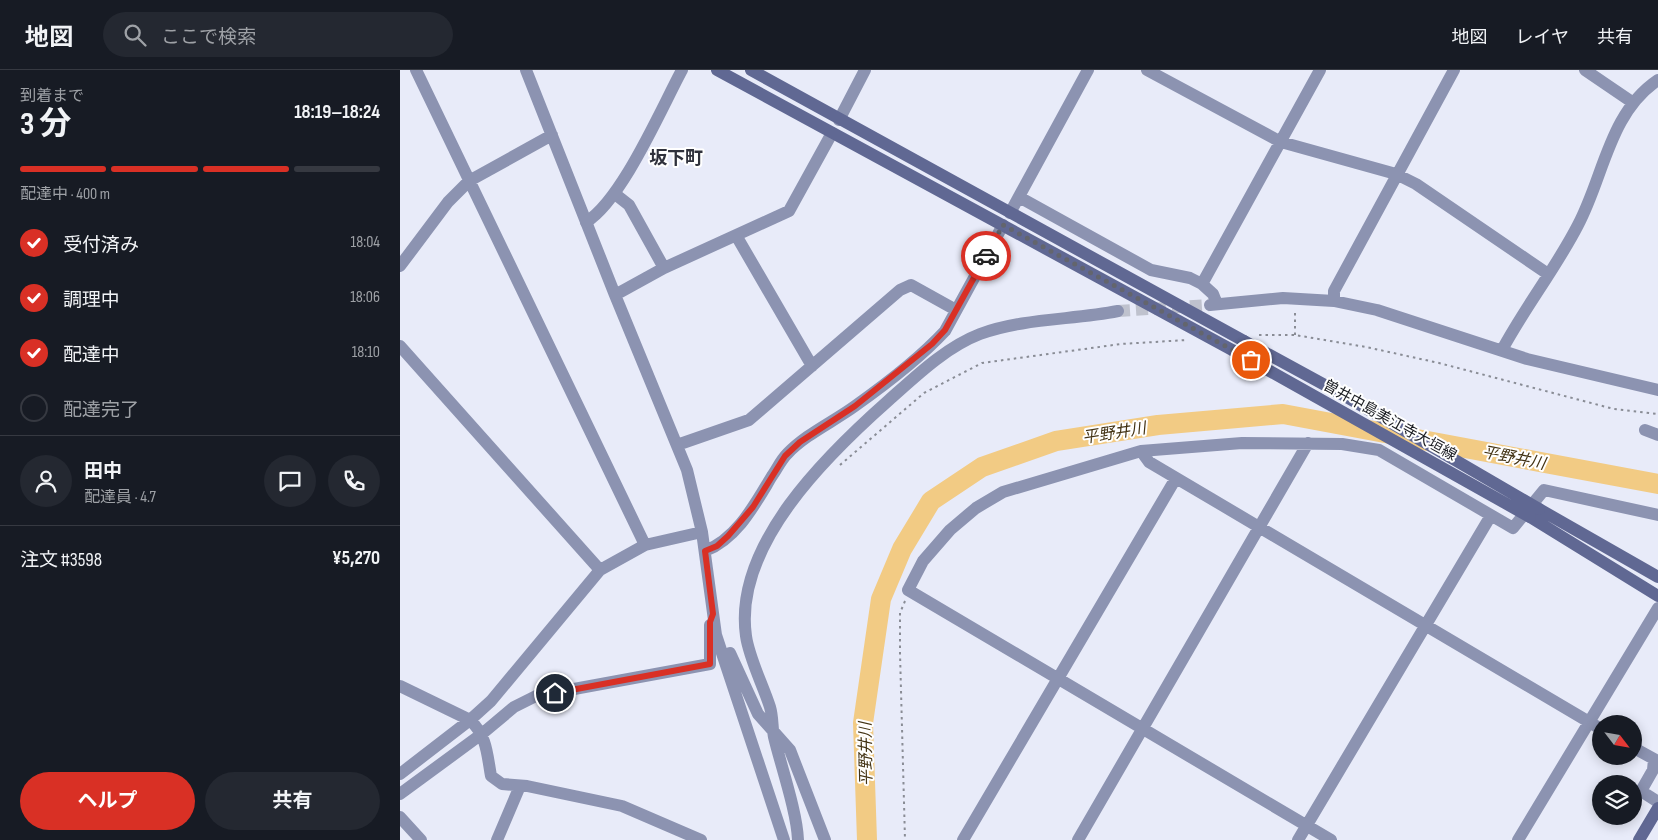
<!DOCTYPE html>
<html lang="ja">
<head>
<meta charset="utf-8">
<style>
  :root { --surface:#171b24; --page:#242831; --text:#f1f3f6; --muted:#9ea1a6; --line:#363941; --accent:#d93025 }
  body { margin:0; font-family:"Sofia Sans Condensed","Noto Sans JP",sans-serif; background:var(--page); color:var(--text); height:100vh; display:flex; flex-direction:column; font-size:19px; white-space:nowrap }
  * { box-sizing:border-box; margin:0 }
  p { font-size:16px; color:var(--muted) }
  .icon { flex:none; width:28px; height:28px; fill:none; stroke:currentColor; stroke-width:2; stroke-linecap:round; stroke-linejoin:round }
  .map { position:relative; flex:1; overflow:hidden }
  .drawer { display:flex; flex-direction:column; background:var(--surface); width:400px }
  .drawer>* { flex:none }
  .needle { width:32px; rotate:121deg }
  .tools { position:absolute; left:1192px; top:645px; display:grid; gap:10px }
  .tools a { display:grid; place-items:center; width:50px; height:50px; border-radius:50%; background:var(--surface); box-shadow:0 2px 12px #0003; font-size:25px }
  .pin { position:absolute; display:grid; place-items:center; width:42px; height:42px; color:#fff; margin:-21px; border:2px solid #fff; border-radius:50%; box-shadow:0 1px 5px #0007 }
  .courier { position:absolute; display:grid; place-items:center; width:50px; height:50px; margin:-25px; border:4px solid #d93025; border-radius:50%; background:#fff; color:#222; box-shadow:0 1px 6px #0007 }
  .headline em { font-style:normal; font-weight:700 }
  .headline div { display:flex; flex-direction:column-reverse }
  .headline { display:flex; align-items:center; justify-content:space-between; height:85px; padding:0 20px }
  h1 { font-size:32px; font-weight:700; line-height:38px }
  .bar { display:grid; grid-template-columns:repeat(4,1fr); gap:8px 5px; align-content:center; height:60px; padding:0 20px }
  .bar i { height:6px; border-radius:4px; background:var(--line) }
  .bar .on { background:var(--accent) }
  .bar p { grid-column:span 4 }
  .line { display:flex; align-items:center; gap:12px; padding:0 20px; border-top:1px solid var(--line) }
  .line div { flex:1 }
  .round { display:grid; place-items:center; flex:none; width:52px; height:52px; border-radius:26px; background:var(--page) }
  ol { padding:0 20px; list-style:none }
  li { display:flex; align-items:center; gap:15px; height:55px }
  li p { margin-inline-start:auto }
  li .icon { padding:5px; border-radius:50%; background:var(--accent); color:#fff; stroke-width:4 }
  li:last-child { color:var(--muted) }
  li i { width:28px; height:28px; border:2px solid var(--line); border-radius:50% }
  .primary-button { display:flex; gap:10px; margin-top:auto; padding:10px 20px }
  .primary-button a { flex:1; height:58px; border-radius:30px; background:var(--accent); color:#fff; font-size:20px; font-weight:700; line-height:58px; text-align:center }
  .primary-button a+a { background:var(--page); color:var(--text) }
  header { display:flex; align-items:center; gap:30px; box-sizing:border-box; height:70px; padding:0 25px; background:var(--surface); border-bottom:1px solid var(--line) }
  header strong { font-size:24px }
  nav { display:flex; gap:28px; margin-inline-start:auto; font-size:18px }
  .search { width:350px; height:45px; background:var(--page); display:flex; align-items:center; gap:12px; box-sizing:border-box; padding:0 18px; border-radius:28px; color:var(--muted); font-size:19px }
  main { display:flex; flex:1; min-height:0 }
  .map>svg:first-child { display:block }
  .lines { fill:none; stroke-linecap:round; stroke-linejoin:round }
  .river { stroke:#f2cb84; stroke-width:20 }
  .minor-tunnel { stroke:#bfc2ce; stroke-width:12; stroke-dasharray:12 6; stroke-linecap:butt }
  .path { stroke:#898c95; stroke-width:2; stroke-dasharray:2.5 4; stroke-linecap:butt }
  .minor { stroke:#8c93b1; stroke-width:12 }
  .tertiary { stroke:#8c93b1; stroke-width:12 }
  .secondary { stroke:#606893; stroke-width:12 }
  .secondary-bridge { stroke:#606893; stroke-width:12 }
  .done { stroke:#63656d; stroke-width:5; stroke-dasharray:0 9 }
  .route { stroke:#d93025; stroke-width:6 }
  .labels { text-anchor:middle; stroke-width:4; stroke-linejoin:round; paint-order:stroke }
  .street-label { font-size:15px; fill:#1b1d22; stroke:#fff }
  .water-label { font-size:16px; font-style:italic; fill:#433314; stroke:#fff }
  .quarter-label { font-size:18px; font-weight:bold; fill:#2f313c; stroke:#fff }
</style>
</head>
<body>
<header>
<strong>地図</strong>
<div class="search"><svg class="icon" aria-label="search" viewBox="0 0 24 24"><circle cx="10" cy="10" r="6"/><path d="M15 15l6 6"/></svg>ここで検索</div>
<nav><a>地図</a><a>レイヤ</a><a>共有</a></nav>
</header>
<main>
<section class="drawer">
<div class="headline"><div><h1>3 分</h1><p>到着まで</p></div><em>18:19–18:24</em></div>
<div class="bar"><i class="on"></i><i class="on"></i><i class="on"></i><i></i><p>配達中 · 400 m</p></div>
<ol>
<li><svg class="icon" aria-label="check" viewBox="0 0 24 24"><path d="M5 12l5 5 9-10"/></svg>受付済み<p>18:04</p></li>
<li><svg class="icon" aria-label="check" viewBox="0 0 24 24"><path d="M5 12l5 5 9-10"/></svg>調理中<p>18:06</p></li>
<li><svg class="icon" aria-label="check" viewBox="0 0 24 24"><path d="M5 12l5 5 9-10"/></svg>配達中<p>18:10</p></li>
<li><i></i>配達完了</li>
</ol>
<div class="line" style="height:90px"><a class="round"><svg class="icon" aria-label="person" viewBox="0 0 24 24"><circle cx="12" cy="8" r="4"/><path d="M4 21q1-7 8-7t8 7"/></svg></a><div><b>田中</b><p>配達員 · 4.7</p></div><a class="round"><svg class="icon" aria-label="chat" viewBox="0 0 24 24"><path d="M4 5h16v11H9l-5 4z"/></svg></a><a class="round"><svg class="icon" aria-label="phone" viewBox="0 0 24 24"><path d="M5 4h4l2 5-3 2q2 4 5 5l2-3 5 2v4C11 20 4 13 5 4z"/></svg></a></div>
<div class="line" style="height:65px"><div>注文 #3598</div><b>¥5,270</b></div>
<div class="primary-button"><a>ヘルプ</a><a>共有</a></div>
</section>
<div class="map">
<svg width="1258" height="770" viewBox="0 0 1258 770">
  <rect width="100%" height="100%" fill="#e8ebf9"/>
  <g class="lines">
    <path class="river" d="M 467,770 L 463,653 L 481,529 L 502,479 L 531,431 L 582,397 L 656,371 L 758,355 L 883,344 L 1258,414"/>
    <path class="minor-tunnel" d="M 718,241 L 810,235"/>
    <path class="path" d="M 859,265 L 895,265 L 966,277 L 1039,293 L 1214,339 L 1258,344
      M 895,265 L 895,240
      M 440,395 L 524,323 L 582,293 L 721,274 L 787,270
      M 505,531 L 500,543 L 500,583 L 505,770"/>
    <path class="minor" d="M 16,0 L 245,475
      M 126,0 L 215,225 L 287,400 L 302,462 L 316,565 L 384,770
      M 747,0 L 881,72 L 996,104 L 1016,114 L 1148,204
      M 1185,0 L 1232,32
      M 439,50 L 465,0
      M 215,124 L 229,135 L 264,198
      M 619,127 L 751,200 L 790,208 L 802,214 L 813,224 L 817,234
      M 610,143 L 688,0
      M 337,167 L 412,296
      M 0,196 L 48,132 L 69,111 L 152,65
      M 802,214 L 920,0
      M 215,225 L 264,198 L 389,141 L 432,63
      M 934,231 L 934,221 L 1054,0
      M 810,235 L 883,228 L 934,231 L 977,240 L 1127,289 L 1258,320
      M 0,276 L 200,500
      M 1102,280 C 1125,237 1156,198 1178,155 C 1204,106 1209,43 1258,10
      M 1245,360 L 1258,365
      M 277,375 L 349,350 L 500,220 L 511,215 L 556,240
      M 741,381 L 749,392 L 1201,659
      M 305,481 C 337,469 355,434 372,406 C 377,399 381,390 387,384 C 406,364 433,352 455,336 C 486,314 519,289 545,261 L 603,155
      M 330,583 L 358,644 L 390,680 L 425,770
      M 0,616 L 70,650 C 87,666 87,684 91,706 L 102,714 L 127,716 L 222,736 L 301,770
      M 1234,678 L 1254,689 L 1253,700 L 1241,721 L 1258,732
      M 0,704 L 70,650 L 91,631 L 200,500 L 245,475 L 302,462
      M 0,724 L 83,663 L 114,637 L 136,626 L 310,594 L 310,555
      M 0,747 L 21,770
      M 97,770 L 120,716
      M 398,770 C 397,742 381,696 374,667 C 372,657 373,647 370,637 C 363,615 349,588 346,566 C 333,475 428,384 489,330 C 516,306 546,277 580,264 C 624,248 673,250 718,241
      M 563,770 L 776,408
      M 678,770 L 908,373
      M 898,770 L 1090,447
      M 931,770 L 508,520 L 523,491 L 550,460 L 576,438 L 603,422 L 741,381 L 842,373 L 942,374 L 979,380 L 1113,458 L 1144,420 L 1258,445
      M 1118,770 L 1258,538"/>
    <path class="tertiary" d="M 186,152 C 222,130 261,39 282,0"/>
    <path class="secondary" d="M 317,0 L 834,281
      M 351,0 L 844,271
      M 1139,439 L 1258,507
      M 1130,447 L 1258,526
      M 1239,770 L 1258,738"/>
    <path class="secondary-bridge" d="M 844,271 L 945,326 L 1139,439
      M 834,281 L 1130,447"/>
  </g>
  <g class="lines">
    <path class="done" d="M 586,186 L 603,155 L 851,290"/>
    <path class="route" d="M 155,623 L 310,594 L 310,552 L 313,544 L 305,481 L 317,476 L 328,466 L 353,437 L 385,386 L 400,372 L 455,336 L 532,274 L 545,260 L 586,186"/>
  </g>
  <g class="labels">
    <g class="street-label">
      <text transform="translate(990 350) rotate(29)" y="5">曽井中島美江寺大垣線</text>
    </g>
    <g class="water-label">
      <text transform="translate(714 362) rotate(-9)" y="6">平野井川</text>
      <text transform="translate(1114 387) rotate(11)" y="6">平野井川</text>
      <text transform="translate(465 684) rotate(-91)" y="6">平野井川</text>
    </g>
    <g class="quarter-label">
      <text x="276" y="94">坂下町</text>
    </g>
  </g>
</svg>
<div class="tools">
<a><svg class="needle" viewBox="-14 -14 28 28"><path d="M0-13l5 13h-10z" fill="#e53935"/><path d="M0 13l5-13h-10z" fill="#9ea1a6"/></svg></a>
<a><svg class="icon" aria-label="layers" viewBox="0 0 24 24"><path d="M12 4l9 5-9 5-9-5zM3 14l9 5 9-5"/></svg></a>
</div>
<div class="pin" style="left:851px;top:290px;background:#ea580c"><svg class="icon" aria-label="bag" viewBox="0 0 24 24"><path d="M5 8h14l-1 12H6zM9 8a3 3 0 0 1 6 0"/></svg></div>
<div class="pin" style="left:155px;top:623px;background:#1f2937"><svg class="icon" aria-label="home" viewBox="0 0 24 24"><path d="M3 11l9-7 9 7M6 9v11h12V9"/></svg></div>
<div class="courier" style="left:586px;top:186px"><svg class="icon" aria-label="car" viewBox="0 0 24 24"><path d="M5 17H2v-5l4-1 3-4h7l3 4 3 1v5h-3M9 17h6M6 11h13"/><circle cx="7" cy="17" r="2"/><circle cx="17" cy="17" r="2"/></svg></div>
</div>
</main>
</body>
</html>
